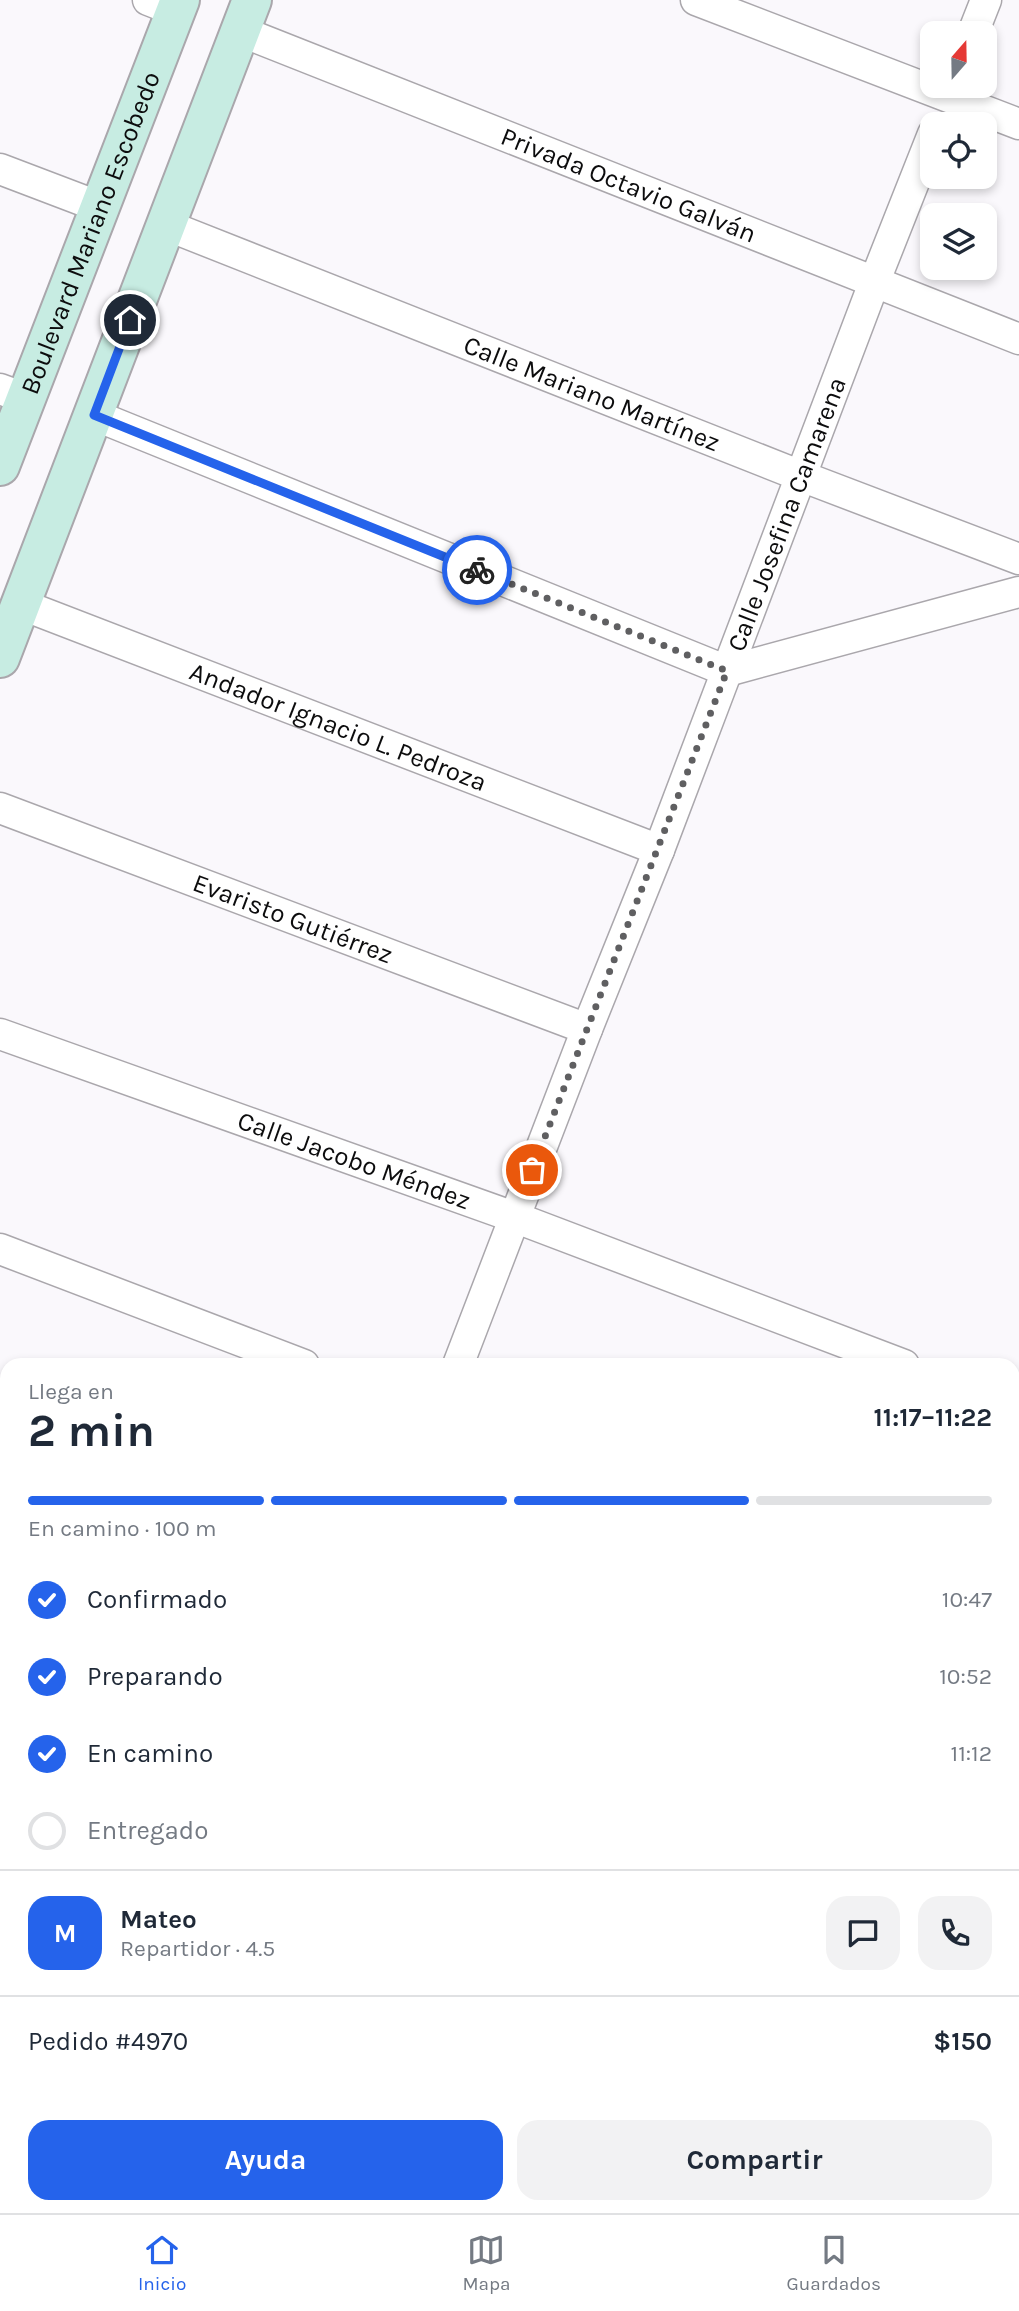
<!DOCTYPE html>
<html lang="es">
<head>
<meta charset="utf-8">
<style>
  :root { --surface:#fff; --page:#f2f2f3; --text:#1f2937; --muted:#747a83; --line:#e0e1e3; --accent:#2563eb }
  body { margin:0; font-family:Karla,sans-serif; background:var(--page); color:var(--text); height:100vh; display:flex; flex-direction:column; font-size:26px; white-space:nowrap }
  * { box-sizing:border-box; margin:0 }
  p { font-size:23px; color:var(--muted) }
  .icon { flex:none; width:38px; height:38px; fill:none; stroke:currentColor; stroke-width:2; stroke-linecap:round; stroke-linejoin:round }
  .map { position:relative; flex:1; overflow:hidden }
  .sheet { position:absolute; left:0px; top:1358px; width:1020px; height:856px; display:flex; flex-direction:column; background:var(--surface); border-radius:21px 21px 0 0; box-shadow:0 4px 10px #0003 }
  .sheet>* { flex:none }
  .needle { width:46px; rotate:20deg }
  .controls { position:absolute; left:920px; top:21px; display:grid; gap:14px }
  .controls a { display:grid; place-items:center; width:77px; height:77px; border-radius:14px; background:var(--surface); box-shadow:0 4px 10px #0003; font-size:35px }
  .pin { position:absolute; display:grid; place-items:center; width:60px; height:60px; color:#fff; margin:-30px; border:4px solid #fff; border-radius:50%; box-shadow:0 2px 7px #0007 }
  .courier { position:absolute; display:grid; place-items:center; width:70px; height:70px; margin:-35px; border:5px solid #2563eb; border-radius:50%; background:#fff; color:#222; box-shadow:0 2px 9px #0007 }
  .head em { font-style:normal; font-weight:700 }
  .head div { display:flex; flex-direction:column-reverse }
  .head { display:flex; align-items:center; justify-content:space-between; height:119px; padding:0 28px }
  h1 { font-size:46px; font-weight:700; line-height:52px }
  .bar { display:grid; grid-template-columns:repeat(4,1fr); gap:10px 7px; align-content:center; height:84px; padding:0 28px }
  .bar i { height:9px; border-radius:5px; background:var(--line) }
  .bar .selected { background:var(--accent) }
  .bar p { grid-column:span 4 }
  .line { display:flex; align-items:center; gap:18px; padding:0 28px; border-top:2px solid var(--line) }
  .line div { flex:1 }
  .round { display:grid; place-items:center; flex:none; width:74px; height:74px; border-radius:21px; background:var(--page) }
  ol { padding:0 28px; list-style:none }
  li { display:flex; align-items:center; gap:21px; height:77px }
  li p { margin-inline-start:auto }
  li .icon { padding:7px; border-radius:50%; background:var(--accent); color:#fff; stroke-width:4 }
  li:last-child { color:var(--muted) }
  li i { width:38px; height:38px; border:4px solid var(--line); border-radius:50% }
  .action { display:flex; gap:14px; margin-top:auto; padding:14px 28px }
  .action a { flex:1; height:80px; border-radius:21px; background:var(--accent); color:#fff; font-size:28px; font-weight:700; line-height:80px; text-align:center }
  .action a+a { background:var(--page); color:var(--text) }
  .dock { display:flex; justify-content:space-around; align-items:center; height:98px; border-top:2px solid var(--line); background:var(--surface); font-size:19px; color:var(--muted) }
  .dock a { display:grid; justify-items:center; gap:4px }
  .dock .selected { color:var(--accent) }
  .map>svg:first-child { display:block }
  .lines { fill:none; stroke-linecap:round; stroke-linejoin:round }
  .street-casing { stroke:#aaa7ac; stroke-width:33 }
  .secondary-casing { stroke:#aaa7ac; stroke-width:42 }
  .street { stroke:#fff; stroke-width:30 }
  .secondary { stroke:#c7ece2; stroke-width:38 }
  .done { stroke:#5f5f61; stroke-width:7; stroke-dasharray:0 12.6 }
  .route { stroke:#2563eb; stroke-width:9 }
  .labels { text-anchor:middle; stroke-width:7; stroke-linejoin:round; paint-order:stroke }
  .street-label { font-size:26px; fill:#0c0c0d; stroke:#fff }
</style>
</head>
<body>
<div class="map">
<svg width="1019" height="2213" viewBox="0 0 1019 2213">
  <rect width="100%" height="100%" fill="#faf8fc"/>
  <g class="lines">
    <defs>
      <g id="street">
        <path d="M 148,0 L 176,11"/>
        <path d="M 696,0 L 1019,124"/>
        <path id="s1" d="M 240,31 L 1019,339"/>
        <path d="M 973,33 L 986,0"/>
        <path d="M 0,169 L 100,207"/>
        <path id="s2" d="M 166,225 L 801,476 L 1019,559"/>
        <path d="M 0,389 L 27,399"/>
        <path d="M 94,415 L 727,671 L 1019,592"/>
        <path id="s3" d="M 20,604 L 659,850"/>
        <path id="s4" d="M 0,808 L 587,1029"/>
        <path id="s5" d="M 0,1034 L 514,1217 L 904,1365"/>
        <path d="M 0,1249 L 304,1365"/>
        <path id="s6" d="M 458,1365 L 587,1029 L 659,850 L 874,283 L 933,134"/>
        <path d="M 1013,1406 L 1019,1409"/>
        <path d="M 0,1464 L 7,1466"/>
        <path d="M 1013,1640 L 1019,1642"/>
        <path d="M 0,1675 L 7,1677"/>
        <path d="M 1013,1799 L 1019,1784"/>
        <path d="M 0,1897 L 7,1900"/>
        <path d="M 0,2122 L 7,2124"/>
        <path d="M 222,2207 L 239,2213"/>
        <path d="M 778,2207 L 794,2213"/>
        <path d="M 142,2213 L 145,2207"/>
        <path d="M 856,2213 L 858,2207"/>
      </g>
      <g id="secondary">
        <path id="s7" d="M 0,466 L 180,0"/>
        <path d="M 0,658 L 252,0"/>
      </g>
    </defs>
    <use href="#street" class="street-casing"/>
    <use href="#secondary" class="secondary-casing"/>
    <use href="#street" class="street"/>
    <use href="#secondary" class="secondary"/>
  </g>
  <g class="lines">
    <path class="done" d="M 477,570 L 727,671 L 532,1170"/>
    <path class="route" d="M 130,320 L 94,415 L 477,570"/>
  </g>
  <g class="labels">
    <g class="street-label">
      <text dy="9" stroke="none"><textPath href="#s1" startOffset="418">Privada Octavio Galván</textPath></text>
      <text dy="9" stroke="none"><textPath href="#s7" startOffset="250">Boulevard Mariano Escobedo</textPath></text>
      <text dy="9" stroke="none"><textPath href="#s2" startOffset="458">Calle Mariano Martínez</textPath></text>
      <text dy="9" stroke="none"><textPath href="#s6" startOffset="912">Calle Josefina Camarena</textPath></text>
      <text dy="9" stroke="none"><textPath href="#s3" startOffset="341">Andador Ignacio L. Pedroza</textPath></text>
      <text dy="9" stroke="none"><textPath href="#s4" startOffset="313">Evaristo Gutiérrez</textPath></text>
      <text dy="9" stroke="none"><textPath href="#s5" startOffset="376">Calle Jacobo Méndez</textPath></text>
    </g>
  </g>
</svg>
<div class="controls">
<a><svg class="needle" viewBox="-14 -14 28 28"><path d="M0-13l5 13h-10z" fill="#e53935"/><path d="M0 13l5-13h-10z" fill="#747a83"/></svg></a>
<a><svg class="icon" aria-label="locate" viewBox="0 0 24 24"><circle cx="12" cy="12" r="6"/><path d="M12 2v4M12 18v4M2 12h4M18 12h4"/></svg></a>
<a><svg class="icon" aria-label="layers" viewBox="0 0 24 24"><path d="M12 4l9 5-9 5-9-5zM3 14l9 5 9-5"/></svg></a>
</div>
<div class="pin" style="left:532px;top:1170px;background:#ea580c"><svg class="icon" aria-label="bag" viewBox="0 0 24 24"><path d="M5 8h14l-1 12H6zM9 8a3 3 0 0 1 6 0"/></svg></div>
<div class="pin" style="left:130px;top:320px;background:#1f2937"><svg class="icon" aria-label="home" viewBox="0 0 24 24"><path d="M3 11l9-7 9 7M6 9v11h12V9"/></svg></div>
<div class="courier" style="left:477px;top:570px"><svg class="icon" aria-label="bike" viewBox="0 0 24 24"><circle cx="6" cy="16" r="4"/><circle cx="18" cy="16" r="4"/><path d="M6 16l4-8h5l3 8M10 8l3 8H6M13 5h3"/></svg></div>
<section class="sheet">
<div class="head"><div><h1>2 min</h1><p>Llega en</p></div><em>11:17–11:22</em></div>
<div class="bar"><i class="selected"></i><i class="selected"></i><i class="selected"></i><i></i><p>En camino · 100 m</p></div>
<ol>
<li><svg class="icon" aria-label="check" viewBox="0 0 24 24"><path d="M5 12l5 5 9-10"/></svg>Confirmado<p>10:47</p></li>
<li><svg class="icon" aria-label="check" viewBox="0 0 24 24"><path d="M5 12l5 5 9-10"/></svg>Preparando<p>10:52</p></li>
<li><svg class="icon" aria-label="check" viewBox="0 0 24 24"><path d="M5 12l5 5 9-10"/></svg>En camino<p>11:12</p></li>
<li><i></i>Entregado</li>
</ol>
<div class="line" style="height:126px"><b class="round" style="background:var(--accent);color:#fff">M</b><div><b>Mateo</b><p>Repartidor · 4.5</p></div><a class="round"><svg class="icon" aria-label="chat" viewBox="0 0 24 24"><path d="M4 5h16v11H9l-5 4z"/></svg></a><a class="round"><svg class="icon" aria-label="phone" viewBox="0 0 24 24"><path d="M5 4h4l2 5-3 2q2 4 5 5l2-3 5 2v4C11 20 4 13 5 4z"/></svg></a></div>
<div class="line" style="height:91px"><div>Pedido #4970</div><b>$150</b></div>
<div class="action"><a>Ayuda</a><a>Compartir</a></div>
</section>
</div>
<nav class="dock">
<a class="selected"><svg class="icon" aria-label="home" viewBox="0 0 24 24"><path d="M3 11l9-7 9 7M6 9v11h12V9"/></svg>Inicio</a>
<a><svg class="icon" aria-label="map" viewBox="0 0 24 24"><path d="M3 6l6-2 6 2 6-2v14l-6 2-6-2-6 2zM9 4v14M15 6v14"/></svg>Mapa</a>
<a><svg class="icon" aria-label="saved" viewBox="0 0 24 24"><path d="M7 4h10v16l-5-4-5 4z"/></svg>Guardados</a>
</nav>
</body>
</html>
